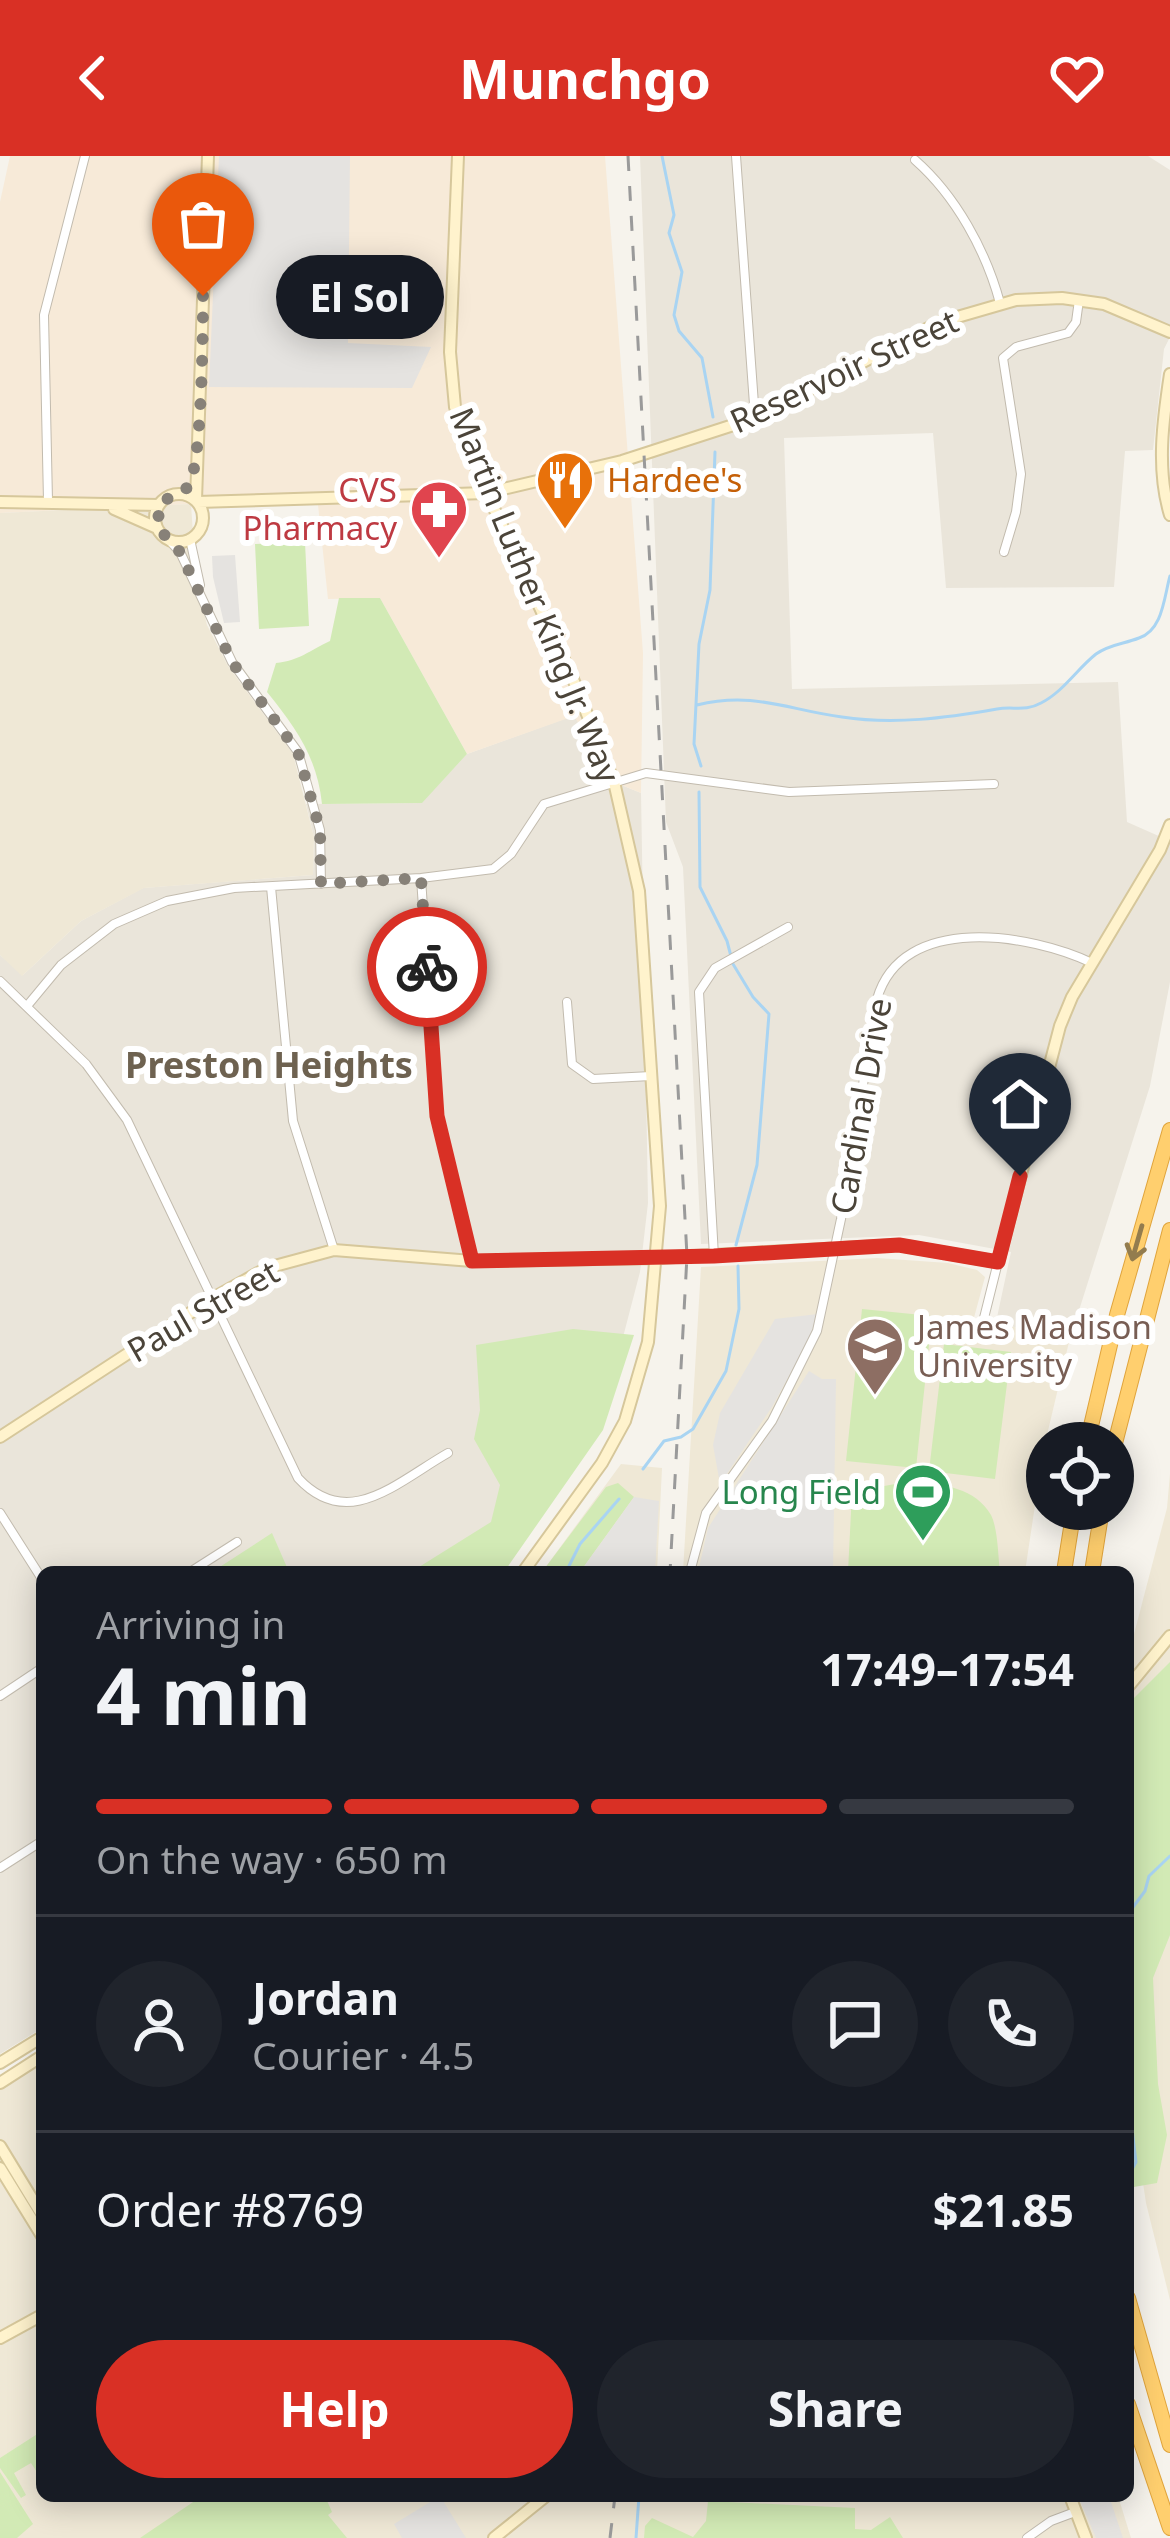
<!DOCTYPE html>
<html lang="en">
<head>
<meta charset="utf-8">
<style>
  :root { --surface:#171b24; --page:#20242c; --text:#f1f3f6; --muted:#9ea1a6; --line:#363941; --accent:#d93025 }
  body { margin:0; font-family:"Noto Sans",sans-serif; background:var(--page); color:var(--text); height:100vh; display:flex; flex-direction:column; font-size:45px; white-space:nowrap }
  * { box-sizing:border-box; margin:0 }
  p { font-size:39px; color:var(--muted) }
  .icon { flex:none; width:66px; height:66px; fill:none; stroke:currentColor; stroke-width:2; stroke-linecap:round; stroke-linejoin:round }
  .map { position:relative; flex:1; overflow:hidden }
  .sheet { position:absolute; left:36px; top:1410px; width:1098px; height:936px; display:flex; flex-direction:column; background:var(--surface); border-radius:18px; box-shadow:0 6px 30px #0003 }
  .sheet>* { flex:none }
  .controls { position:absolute; left:1026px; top:1266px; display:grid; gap:24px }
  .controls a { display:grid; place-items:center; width:108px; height:108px; border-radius:50%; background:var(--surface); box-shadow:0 6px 30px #0003; font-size:60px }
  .pin { position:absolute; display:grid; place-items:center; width:102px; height:102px; color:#fff; margin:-123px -51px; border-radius:50% 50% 50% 0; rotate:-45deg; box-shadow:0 0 12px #0007 }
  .pin .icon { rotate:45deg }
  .courier { position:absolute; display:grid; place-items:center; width:120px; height:120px; margin:-60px; border:9px solid #d93025; border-radius:50%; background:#fff; color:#222; box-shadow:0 3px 15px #0007 }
  .bubble { position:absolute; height:84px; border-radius:42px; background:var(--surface); box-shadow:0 6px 30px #0003; font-size:39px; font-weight:700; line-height:84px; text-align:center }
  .headline em { font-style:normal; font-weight:700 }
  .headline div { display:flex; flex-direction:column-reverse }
  .headline { display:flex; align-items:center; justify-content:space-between; height:204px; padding:0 60px }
  h1 { font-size:78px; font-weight:700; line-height:90px }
  .bar { display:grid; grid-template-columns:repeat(4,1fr); gap:18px 12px; align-content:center; height:144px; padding:0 60px }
  .bar i { height:15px; border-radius:9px; background:var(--line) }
  .bar .selected { background:var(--accent) }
  .bar p { grid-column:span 4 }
  .line { display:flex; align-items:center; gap:30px; padding:0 60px; border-top:3px solid var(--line) }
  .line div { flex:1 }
  .round { display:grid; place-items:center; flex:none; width:126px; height:126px; border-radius:63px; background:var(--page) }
  .action { display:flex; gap:24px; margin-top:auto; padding:24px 60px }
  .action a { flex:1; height:138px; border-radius:72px; background:var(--accent); color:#fff; font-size:48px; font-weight:700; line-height:138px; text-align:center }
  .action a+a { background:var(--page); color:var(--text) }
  header { display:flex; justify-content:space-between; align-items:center; height:156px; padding:0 60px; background:var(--accent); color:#fff; font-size:54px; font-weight:700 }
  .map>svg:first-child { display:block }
  .residential { fill:#eae5da }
  .commercial { fill:#f7ead8 }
  .education { fill:#efe8d6 }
  .green { fill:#d2eab5 }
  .parking { fill:#e5e3e0 }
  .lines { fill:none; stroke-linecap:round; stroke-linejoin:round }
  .stream { stroke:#a9d4f2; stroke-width:3 }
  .street-casing { stroke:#c2bbae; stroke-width:10 }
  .secondary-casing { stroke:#d6c79b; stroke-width:14 }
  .highway-casing { stroke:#e0a43c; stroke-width:16 }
  .street { stroke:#fff; stroke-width:8 }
  .secondary { stroke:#fff3cd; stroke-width:10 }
  .highway { stroke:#ffcf6e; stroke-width:14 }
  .rail { stroke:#9a9a9a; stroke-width:3; stroke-dasharray:15 15; stroke-linecap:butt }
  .oneway { stroke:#937c4e }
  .done { stroke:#878178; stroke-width:12; stroke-dasharray:0 21.6 }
  .route { stroke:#d93025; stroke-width:15 }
  .labels { text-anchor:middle; stroke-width:12; stroke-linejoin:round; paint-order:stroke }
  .street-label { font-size:33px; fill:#4b4439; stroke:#fff }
  .food-label { font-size:33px; fill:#c56008; stroke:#fff; text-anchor:start }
  .health-label { font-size:33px; fill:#be3a42; stroke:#fff; text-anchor:end }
  .education-label { font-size:33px; fill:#785e54; stroke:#fff; text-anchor:start }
  .leisure-label { font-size:33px; fill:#27864d; stroke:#fff; text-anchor:end }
  .neighbourhood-label { font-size:36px; font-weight:bold; fill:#6e6250; stroke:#fff }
</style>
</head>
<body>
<header><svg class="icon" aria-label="back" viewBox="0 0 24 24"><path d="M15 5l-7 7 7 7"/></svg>Munchgo<svg class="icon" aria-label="heart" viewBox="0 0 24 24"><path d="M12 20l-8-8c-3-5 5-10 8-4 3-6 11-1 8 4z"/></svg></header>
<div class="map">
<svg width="1170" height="2382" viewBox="0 0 1170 2382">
  <rect width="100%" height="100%" fill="#f6f3ec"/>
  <path class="residential" d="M 640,0 L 1148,0 L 1170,14 L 1170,181 L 1164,193 L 1153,294 L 1125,295 L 1114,431 L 946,432 L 933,277 L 784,282 L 792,533 L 1118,526 L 1127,666 L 1170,685 L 1170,826 L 1150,930 L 1069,1186 L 996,1166 L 1011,1096 L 919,1079 L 701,1088 L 683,711 L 666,666 Z
    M 575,559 L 614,626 L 641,637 L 648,1047 L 640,1116 L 622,1185 L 504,1416 L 42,1416 L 42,1872 L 0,1898 L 0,799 L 23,819 L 81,765 L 143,732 L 313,719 L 314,681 L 306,648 L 421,647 L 467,598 Z"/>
  <path class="commercial" d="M 10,0 L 605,0 L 643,497 L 641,637 L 614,626 L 574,560 L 467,598 L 380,442 L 328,443 L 318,349 L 191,348 L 0,357 L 0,46 Z"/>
  <path class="education" d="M 191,348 L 196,424 L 207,469 L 228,510 L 293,598 L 314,681 L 313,719 L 144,732 L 81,765 L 22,820 L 0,799 L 0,357 Z
    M 877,1102 L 948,1107 L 977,1114 L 985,1121 L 972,1169 L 996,1166 L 1069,1186 L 1043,1296 L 1025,1416 L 683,1416 L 701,1111 Z
    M 621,1308 L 662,1312 L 657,1416 L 542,1416 Z
    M 1170,1318 L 1170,2144 L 1146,2047 L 1128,1925 L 1128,1501 L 1167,1352 Z
    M 42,1907 L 42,2340 L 1118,2340 L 1131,2382 L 0,2382 L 0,1933 Z"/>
  <path class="green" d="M 305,386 L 309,470 L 259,473 L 255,388 Z
    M 339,442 L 380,442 L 467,598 L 422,647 L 322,648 C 317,601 296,572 267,536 L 276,507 C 299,505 310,494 330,485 Z
    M 862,1153 L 932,1160 L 916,1312 L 846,1305 Z
    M 573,1173 L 634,1179 L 603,1274 L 504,1416 L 411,1416 L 491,1366 L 500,1329 L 474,1283 L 480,1254 L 476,1189 Z
    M 944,1188 L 1011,1196 L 995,1323 L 929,1315 Z
    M 618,1327 L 634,1341 L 580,1416 L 542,1416 L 606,1331 Z
    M 895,1328 C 926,1326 972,1326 991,1359 C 998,1373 998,1400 1000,1416 L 848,1416 L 852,1336 Z
    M 272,1377 L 289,1416 L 212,1416 Z
    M 1170,1506 L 1170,1779 L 1153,1822 L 1158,1928 L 1167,1979 L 1157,2027 L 1128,2032 L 1128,1548 Z
    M 42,2275 L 42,2324 L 31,2307 L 14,2317 L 26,2339 L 21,2342 L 0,2312 L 0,2302 Z
    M 0,2316 L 33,2368 L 17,2382 L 0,2382 Z
    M 202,2340 L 325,2340 L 332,2356 L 328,2359 L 347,2382 L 140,2382 Z
    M 708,2345 L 855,2352 L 855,2373 L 871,2374 L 890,2361 L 903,2382 L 644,2382 L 645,2370 L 652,2362 L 693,2381 L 706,2365 Z"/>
  <path class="parking" d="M 219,0 L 350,0 L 348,187 L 431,191 L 412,232 L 209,231 Z
    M 235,399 L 240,466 L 224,467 L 213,421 L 212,400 Z
    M 818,1158 L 809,1183 L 772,1251 L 720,1328 L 713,1289 L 720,1257 L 775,1163 Z
    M 809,1215 L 822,1223 L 836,1223 L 833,1416 L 698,1416 L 708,1372 Z
    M 634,1341 L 659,1345 L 655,1416 L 580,1416 Z
    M 440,2340 L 466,2382 L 402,2382 L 394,2368 Z
    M 1078,2340 L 1109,2340 L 1123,2382 L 1096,2382 Z"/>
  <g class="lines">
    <path class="stream" d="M 662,0 L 674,59 L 669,77 L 682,116 L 674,159 L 679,175 L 702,202 L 713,261
      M 697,549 C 754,535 788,554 842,561 C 894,569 946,562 997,553 C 1013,550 1025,556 1041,547 C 1063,536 1077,513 1096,498 C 1110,488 1124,488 1139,482 C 1163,474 1164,441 1170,420
      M 701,610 L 694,588 L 699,488 L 710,434 L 715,296
      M 699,636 L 700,731 L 727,785 L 733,808 L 753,841 L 769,858 L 757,1009 L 736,1089
      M 643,1313 L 664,1285 L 681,1281 L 693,1273 L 726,1215 L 739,1153 L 738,1110
      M 566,1416 L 580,1388 L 619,1343
      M 1128,1758 L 1145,1735 L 1149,1720 L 1170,1700
      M 1128,1940 L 1136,2006 L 1129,2019
      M 636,2382 L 639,2340"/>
    <defs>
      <path id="street" d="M 736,0 L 755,262
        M 915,4 C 956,40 986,95 1000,147
        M 48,345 L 44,159 L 85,0
        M 168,383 L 180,396 L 232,506 L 298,596 L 320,674 L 321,728
        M 190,383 L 200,429
        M 1004,396 L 1016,356 L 1021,318 L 1003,202 L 1016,191 L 1068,177 L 1076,166 L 1079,144
        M 421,722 L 437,960 L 472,1105
        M 271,731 L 293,965 L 334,1094
        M 0,825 L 86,908 L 127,964 L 298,1322 C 348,1376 397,1326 448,1297
        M 567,846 L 572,908 L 593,923 L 651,920
        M 27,850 L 61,809 L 114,768 L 167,745 L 234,732 L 421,722 L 493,713 L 511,698 L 544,648 L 646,617 L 789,636 L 994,628
        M 714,1100 L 699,836 L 715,812 L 788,771
        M 984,1162 L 998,1106
        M 0,1357 L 42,1423
        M 190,1416 L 237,1386
        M 690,1416 L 706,1357 L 772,1265 L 817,1175 L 841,1063 L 877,843 C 902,756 1031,778 1092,807
        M 0,1540 L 42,1512
        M 0,1712 L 42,1685
        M 1027,2382 L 1051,2365 L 1075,2356"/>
      <path id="secondary" d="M 458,0 L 450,196 L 455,251 L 479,320 L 573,523 L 614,626 L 639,735 L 660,1050 L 648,1186 L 625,1265 L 602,1307 L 523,1416
        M 1170,218 C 1163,264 1156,313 1170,359
        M155 362a24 24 0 1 1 48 0a24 24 0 1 1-48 0Z
        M 196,344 L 208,0
        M 0,346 L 159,349
        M 198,346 L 486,337 L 622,305 L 755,262 L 940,166 L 1016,144 L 1062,142 L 1104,148 L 1170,176
        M 114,353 L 157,372
        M 0,1281 L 213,1142 L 267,1112 L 334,1094 L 472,1105 L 657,1102 L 899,1089 L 998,1106 L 1060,870 L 1072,841 L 1160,694 L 1170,669
        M 1128,1531 L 1170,1480
        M 0,1907 L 42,1881
        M 0,1927 L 42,1900
        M 0,1990 L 42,2059
        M 0,2012 L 42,2080
        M 0,2182 L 42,2159
        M 1070,2340 L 1086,2382
        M 494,2382 L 546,2340"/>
      <path id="highway" d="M 1087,1287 L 1117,1159 L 1170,974
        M 1113,1295 L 1170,1074
        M 1064,1416 L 1074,1353
        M 1092,1416 L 1102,1353
        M 1128,2142 L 1170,2289
        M 1128,2248 L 1170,2372"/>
    </defs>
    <use href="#street" class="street-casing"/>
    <use href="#secondary" class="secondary-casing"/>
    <use href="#highway" class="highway-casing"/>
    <use href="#street" class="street"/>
    <use href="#secondary" class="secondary"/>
    <use href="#highway" class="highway"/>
    <path class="rail" d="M 628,0 L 687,1100 L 670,1416
      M 610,2382 L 615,2340"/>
  </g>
  <defs><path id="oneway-shaft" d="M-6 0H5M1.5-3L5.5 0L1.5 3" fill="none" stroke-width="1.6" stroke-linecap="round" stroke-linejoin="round" transform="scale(3)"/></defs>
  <use class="oneway" href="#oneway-shaft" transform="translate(1137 1087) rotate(106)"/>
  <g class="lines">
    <path class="done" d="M 203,140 C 203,173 202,306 189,329 C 183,339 167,340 159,349 L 158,372 L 180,396 L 232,506 L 298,596 L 320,674 L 321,728 L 421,722 L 427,811"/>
    <path class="route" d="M 427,811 L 437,960 L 472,1105 L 714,1100 L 899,1089 L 998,1106 L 1020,1020"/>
  </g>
  <defs>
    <symbol id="restaurant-pin" viewBox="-11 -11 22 30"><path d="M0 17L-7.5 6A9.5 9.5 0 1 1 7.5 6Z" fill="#e8710a" stroke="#fff"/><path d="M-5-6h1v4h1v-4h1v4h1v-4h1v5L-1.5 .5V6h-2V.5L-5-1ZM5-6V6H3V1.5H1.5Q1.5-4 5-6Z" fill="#fff"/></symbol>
    <symbol id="pharmacy-pin" viewBox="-11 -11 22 30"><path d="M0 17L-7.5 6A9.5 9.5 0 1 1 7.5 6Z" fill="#e0444e" stroke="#fff"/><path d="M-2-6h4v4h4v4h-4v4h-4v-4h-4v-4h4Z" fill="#fff"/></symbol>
    <symbol id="university-pin" viewBox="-11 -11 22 30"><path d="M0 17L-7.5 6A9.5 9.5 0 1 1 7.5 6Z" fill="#8d6e63" stroke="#fff"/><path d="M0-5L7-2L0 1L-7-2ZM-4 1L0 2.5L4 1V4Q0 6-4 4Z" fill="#fff"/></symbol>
    <symbol id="stadium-pin" viewBox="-11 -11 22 30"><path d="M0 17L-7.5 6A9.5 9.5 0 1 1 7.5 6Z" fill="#2e9e5b" stroke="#fff"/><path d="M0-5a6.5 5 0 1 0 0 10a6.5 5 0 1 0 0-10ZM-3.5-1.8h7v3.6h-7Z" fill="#fff"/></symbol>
  </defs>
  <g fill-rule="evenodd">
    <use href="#restaurant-pin" x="532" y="291" width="66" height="90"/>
    <use href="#pharmacy-pin" x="406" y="320" width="66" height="90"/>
    <use href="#university-pin" x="842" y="1157" width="66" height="90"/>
    <use href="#stadium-pin" x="890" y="1303" width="66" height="90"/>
  </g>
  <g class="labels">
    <g class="street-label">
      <text transform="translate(844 215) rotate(-25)" y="12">Reservoir Street</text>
      <text transform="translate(535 439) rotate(68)" y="12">Martin Luther King Jr. Way</text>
      <text transform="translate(861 950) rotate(-80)" y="12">Cardinal Drive</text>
      <text transform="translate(203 1155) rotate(-30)" y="12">Paul Street</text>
    </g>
    <g class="food-label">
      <text x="607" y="336">Hardee's</text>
    </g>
    <g class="health-label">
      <text x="397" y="346">CVS<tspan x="397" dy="38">Pharmacy</tspan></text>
    </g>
    <g class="education-label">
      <text x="917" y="1183">James Madison<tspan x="917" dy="38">University</tspan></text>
    </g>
    <g class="leisure-label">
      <text x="881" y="1348">Long Field</text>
    </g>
    <g class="neighbourhood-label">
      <text x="269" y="922">Preston Heights</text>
    </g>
  </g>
</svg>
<div class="controls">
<a><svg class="icon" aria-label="locate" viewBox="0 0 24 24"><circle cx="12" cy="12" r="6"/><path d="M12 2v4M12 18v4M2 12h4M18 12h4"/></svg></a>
</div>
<div class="pin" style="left:203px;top:140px;background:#ea580c"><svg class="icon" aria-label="bag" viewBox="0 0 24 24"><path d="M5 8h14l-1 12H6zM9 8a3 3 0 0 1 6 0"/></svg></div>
<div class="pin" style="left:1020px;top:1020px;background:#1f2937"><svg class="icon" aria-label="home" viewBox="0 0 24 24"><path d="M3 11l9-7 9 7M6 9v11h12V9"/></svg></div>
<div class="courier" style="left:427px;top:811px"><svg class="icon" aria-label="bike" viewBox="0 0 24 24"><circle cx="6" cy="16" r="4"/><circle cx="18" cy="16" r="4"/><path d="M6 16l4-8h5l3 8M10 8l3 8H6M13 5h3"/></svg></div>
<div class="bubble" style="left:276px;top:99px;width:168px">El Sol</div>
<section class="sheet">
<div class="headline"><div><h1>4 min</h1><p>Arriving in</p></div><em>17:49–17:54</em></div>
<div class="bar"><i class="selected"></i><i class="selected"></i><i class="selected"></i><i></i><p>On the way · 650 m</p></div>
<div class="line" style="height:216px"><a class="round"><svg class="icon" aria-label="person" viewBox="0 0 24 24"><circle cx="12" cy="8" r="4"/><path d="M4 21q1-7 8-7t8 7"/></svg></a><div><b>Jordan</b><p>Courier · 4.5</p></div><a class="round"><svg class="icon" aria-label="chat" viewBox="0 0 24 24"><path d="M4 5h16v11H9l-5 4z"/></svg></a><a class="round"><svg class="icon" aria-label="phone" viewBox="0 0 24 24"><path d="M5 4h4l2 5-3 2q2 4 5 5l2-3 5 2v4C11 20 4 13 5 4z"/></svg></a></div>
<div class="line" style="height:156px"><div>Order #8769</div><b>$21.85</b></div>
<div class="action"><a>Help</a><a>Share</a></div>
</section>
</div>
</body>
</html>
